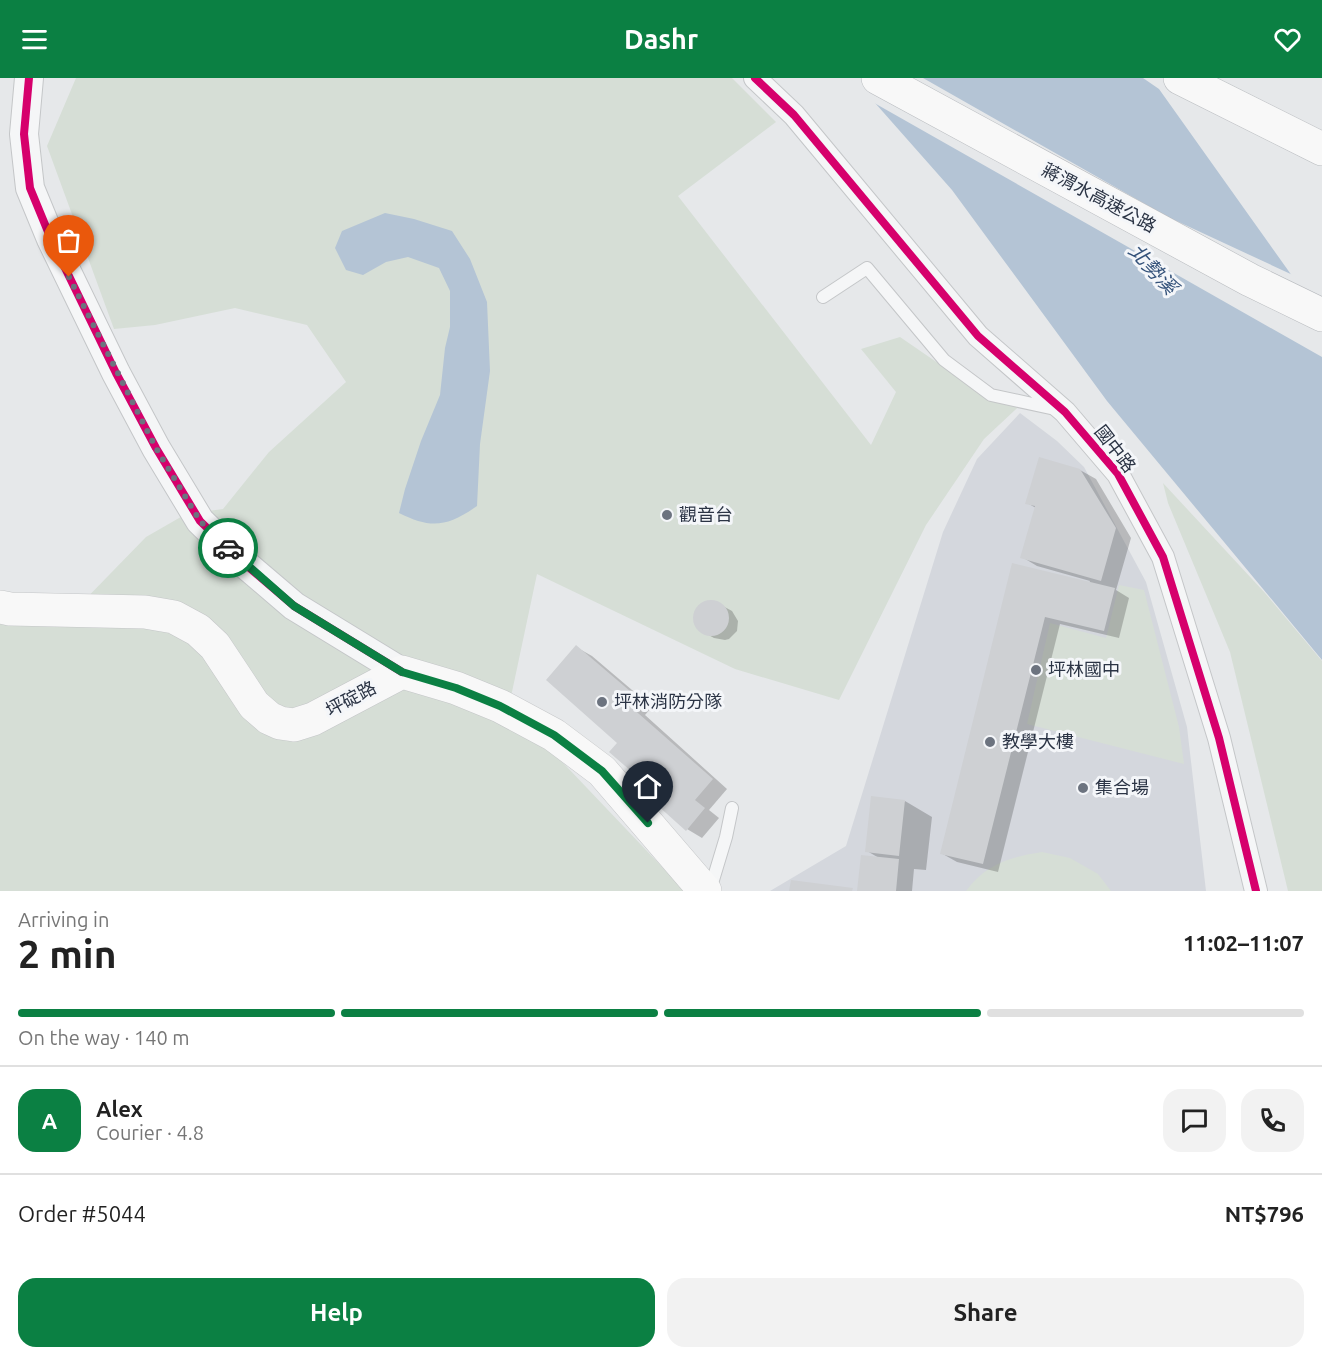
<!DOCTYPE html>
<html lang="en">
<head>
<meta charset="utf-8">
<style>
  :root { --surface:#fff; --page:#f2f2f2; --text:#222; --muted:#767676; --line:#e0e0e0; --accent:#0b8043 }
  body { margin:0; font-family:Ubuntu,"Noto Sans TC",sans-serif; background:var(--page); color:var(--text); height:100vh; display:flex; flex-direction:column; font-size:22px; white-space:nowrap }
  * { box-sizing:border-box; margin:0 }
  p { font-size:20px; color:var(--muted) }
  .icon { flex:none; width:33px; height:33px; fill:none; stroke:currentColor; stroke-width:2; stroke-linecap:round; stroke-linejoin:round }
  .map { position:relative; height:813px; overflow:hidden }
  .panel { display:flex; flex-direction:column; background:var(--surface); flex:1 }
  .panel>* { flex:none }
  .pin { position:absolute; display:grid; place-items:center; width:51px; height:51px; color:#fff; margin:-62px -26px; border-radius:50% 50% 50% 0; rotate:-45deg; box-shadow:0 0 6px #0007 }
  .pin .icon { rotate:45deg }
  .courier { position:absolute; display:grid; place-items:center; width:60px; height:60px; margin:-30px; border:4px solid #0b8043; border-radius:50%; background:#fff; color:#222; box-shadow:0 2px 8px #0007 }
  .overview em { font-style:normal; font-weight:600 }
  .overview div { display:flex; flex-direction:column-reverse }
  .overview { display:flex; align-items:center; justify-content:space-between; height:102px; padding:0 18px }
  h1 { font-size:39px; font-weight:600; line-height:45px }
  .bar { display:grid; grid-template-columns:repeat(4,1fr); gap:9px 6px; align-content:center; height:72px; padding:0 18px }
  .bar i { height:8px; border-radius:4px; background:var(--line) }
  .bar .current { background:var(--accent) }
  .bar p { grid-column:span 4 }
  .line { display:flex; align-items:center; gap:15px; padding:0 18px; border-top:2px solid var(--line) }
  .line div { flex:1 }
  .round { display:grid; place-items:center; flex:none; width:63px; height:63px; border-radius:18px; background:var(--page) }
  .cta { display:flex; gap:12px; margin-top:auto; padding:12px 18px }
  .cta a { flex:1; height:69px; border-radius:18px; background:var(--accent); color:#fff; font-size:24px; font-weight:600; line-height:69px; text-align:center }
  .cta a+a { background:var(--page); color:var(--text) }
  header { display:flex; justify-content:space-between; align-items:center; height:78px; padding:0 18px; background:var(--accent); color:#fff; font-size:27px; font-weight:600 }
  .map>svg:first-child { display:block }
  .built { fill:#d4d7dd }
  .green { fill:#d6ded6 }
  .water { fill:#b4c4d5 }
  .pier { fill:#e6e8ea }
  .shadow { fill:#0003 }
  .building { fill:#ced0d3 }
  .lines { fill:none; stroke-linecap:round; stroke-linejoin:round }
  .service-casing { stroke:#c4c6c8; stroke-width:14 }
  .minor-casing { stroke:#c4c6c8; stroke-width:24 }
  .tertiary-casing { stroke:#c4c6c8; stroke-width:30 }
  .secondary-casing { stroke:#c4c6c8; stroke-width:34 }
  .motorway-casing { stroke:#b8bbbf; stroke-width:34 }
  .service { stroke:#f5f6f7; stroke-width:12 }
  .minor { stroke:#f5f6f7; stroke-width:22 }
  .tertiary { stroke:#f5f6f7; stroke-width:28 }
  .secondary { stroke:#f8f8f8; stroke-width:33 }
  .motorway { stroke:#f8f8f8; stroke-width:33 }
  .cycleway-casing { stroke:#f4f6f9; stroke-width:11 }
  .cycleway { stroke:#d6006c; stroke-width:8 }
  .done { stroke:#6c737f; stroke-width:6; stroke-dasharray:0 10.8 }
  .route { stroke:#0b8043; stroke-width:8 }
  .poi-dot { fill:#6c737f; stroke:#f4f6f9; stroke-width:2 }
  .labels { text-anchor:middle; stroke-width:6; stroke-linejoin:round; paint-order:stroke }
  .street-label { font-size:18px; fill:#2b3445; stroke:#f4f6f9 }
  .poi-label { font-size:18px; fill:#2b3445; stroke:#f4f6f9; text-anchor:start }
  .water-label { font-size:20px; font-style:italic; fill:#34527a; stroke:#f4f6f9 }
</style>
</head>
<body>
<header><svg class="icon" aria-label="menu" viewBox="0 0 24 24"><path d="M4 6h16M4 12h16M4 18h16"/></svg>Dashr<svg class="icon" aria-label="heart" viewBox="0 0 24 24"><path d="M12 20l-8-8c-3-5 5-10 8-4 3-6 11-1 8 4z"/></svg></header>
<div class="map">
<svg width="1322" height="813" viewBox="0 0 1322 813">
  <rect width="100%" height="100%" fill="#e6e8ea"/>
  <path class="built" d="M 1020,335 L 1057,363 L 1084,389 L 1146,504 L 1187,649 L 1206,813 L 770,813 L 846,768 L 943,454 L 977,381 Z"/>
  <path class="green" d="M 76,0 L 732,0 L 776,44 L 678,118 L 871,367 L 896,314 L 861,271 L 900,259 L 967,305 L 1027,321 L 984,361 L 926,447 L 839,622 L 735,591 L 537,496 L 509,628 L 685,813 L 0,813 L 0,536 L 73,534 L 146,459 L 186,436 L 223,431 L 269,374 L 346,304 L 307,247 L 235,230 L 155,247 L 114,251 L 47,68 Z
    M 1163,405 L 1265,515 L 1322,583 L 1322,813 L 1288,813 L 1230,574 L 1168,425 Z
    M 1119,507 L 1144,512 L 1179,649 L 1184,686 L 1027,646 L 1050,545 L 1106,560 Z
    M 1042,774 L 1070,780 L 1098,796 L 1111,813 L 966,813 C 986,786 1010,779 1042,774 Z"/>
  <path class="water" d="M 853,0 L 1143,0 L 1159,11 L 1322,240 L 1322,582 L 1107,323 L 952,112 Z
    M 385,135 L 414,141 L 452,153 L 470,181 L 487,224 L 490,293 L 480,366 L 477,428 C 447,449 431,451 399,435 L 405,411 L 421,363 L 440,317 L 445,270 L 450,249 L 450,213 L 439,190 L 408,179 L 386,184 L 363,197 L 346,192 L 335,170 L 342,153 Z"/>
  <path class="pier" d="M 850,0 L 923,0 L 1168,139 L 1295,198 L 1322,235 L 1322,279 L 869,22 Z"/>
  <path class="shadow" d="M 1080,392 L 1096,401 L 1131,460 L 1116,512 L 1129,520 L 1119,560 L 1060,546 L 998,794 L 957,784 L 941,775 L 1013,487 L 1089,505 L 1090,503 L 1037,488 L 1022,479 L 1036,430 L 1027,425 Z
    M 705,524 L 716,525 L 721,527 L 732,533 L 738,543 L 737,553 L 729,561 L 725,562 L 714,560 L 703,554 L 696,546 L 695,536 L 697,531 Z
    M 576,569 L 592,578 L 652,629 L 645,637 L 727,711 L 709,732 L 719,740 L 702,760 L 687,751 L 619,664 Z
    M 905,723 L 932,739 L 926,792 L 914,791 L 912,813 L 859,813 L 879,780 L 867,773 Z"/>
  <path class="building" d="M 1039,379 L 1080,391 L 1116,450 L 1101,503 L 1020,480 L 1035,428 L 1025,426 Z
    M 1012,485 L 1115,510 L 1104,553 L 1045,539 L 983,786 L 940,776 Z
    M693 540a18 18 0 1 1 36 0a18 18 0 1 1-36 0Z
    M 576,567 L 637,619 L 630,628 L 713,701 L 695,722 L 705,730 L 686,753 L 656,726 L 662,720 L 609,674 L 617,665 L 546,602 Z
    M 871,718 L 905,722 L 899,778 L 865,774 Z
    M 861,777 L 899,781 L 896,813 L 857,813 Z
    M 791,802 L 853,810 L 852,813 L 789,813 Z"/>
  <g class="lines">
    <defs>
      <path id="service" d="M 823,219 L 867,190 L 944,282 L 991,317 L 1055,331
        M 710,812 L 726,759 L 732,730"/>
      <path id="minor" d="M 755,0 L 794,37 L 978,258 L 1065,334 L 1118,396 L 1163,479 L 1219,660 L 1256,813"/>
      <path id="tertiary" d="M 29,0 L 24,56 L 30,110 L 51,161 L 116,295 L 156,370 L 200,443 L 239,481 L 294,528 L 402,594"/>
      <path id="secondary" d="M 0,529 L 10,531 L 145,534 L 174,539 L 198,552 L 215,568 L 254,627 L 269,640 L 280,645 L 294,647 L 313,641 L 402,594 L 456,610 L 500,628 L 554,657 L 602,693 L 705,813"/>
      <path id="motorway" d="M 878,0 L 1250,202 L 1322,237
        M 1180,0 L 1322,71"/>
    </defs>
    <use href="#service" class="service-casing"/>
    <use href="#minor" class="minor-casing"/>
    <use href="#tertiary" class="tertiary-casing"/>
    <use href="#secondary" class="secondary-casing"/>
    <use href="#motorway" class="motorway-casing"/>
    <use href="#service" class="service"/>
    <use href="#minor" class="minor"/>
    <use href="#tertiary" class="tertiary"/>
    <use href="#secondary" class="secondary"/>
    <use href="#motorway" class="motorway"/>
    <defs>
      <path id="cycleway" d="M 29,0 L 24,56 L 30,110 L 51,161 L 116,295 L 156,370 L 200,443 L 239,481 L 294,528 L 402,594
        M 755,0 L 794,37 L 978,258 L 1065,334 L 1118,396 L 1163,479 L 1219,660 L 1256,813"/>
    </defs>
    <use href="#cycleway" class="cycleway-casing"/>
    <use href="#cycleway" class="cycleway"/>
  </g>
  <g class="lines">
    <path class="done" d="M 69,199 L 156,370 L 200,443 L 228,470"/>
    <path class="route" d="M 228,470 L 294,528 L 402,594 L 456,610 L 500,628 L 554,657 L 602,693 L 648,745"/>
  </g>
  <g class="poi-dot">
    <circle cx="667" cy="437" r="6"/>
    <circle cx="1036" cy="592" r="6"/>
    <circle cx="602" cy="624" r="6"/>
    <circle cx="990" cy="664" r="6"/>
    <circle cx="1083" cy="710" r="6"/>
  </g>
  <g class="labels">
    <g class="street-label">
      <text transform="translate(1099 120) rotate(28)" y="6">蔣渭水高速公路</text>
      <text transform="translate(1115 371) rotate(52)" y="6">國中路</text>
      <text transform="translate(351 621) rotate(-28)" y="6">坪碇路</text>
    </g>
    <g class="poi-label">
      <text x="679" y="443">觀音台</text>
      <text x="1048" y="598">坪林國中</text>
      <text x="614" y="630">坪林消防分隊</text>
      <text x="1002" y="670">教學大樓</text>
      <text x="1095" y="716">集合場</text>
    </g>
    <g class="water-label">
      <text transform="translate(1153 191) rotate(47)" y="7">北勢溪</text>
    </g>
  </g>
</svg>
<div class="pin" style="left:69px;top:199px;background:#ea580c"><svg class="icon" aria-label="bag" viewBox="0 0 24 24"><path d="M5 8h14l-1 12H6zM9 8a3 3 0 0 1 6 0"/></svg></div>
<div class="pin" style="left:648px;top:745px;background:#1f2937"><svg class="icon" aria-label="home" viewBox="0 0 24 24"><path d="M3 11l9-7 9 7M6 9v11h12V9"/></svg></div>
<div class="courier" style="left:228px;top:470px"><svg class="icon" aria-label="car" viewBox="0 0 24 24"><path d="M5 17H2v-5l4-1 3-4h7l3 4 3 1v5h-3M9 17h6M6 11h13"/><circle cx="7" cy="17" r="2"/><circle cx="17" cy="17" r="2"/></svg></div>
</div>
<section class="panel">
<div class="overview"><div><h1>2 min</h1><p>Arriving in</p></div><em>11:02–11:07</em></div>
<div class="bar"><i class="current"></i><i class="current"></i><i class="current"></i><i></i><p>On the way · 140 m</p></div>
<div class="line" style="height:108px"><b class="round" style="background:var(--accent);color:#fff">A</b><div><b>Alex</b><p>Courier · 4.8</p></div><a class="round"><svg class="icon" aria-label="chat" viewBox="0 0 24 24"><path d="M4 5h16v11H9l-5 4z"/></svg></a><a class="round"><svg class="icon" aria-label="phone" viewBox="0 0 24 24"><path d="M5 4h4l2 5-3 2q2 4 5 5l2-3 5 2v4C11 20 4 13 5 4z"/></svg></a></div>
<div class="line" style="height:78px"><div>Order #5044</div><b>NT$796</b></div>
<div class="cta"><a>Help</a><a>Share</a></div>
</section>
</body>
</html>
